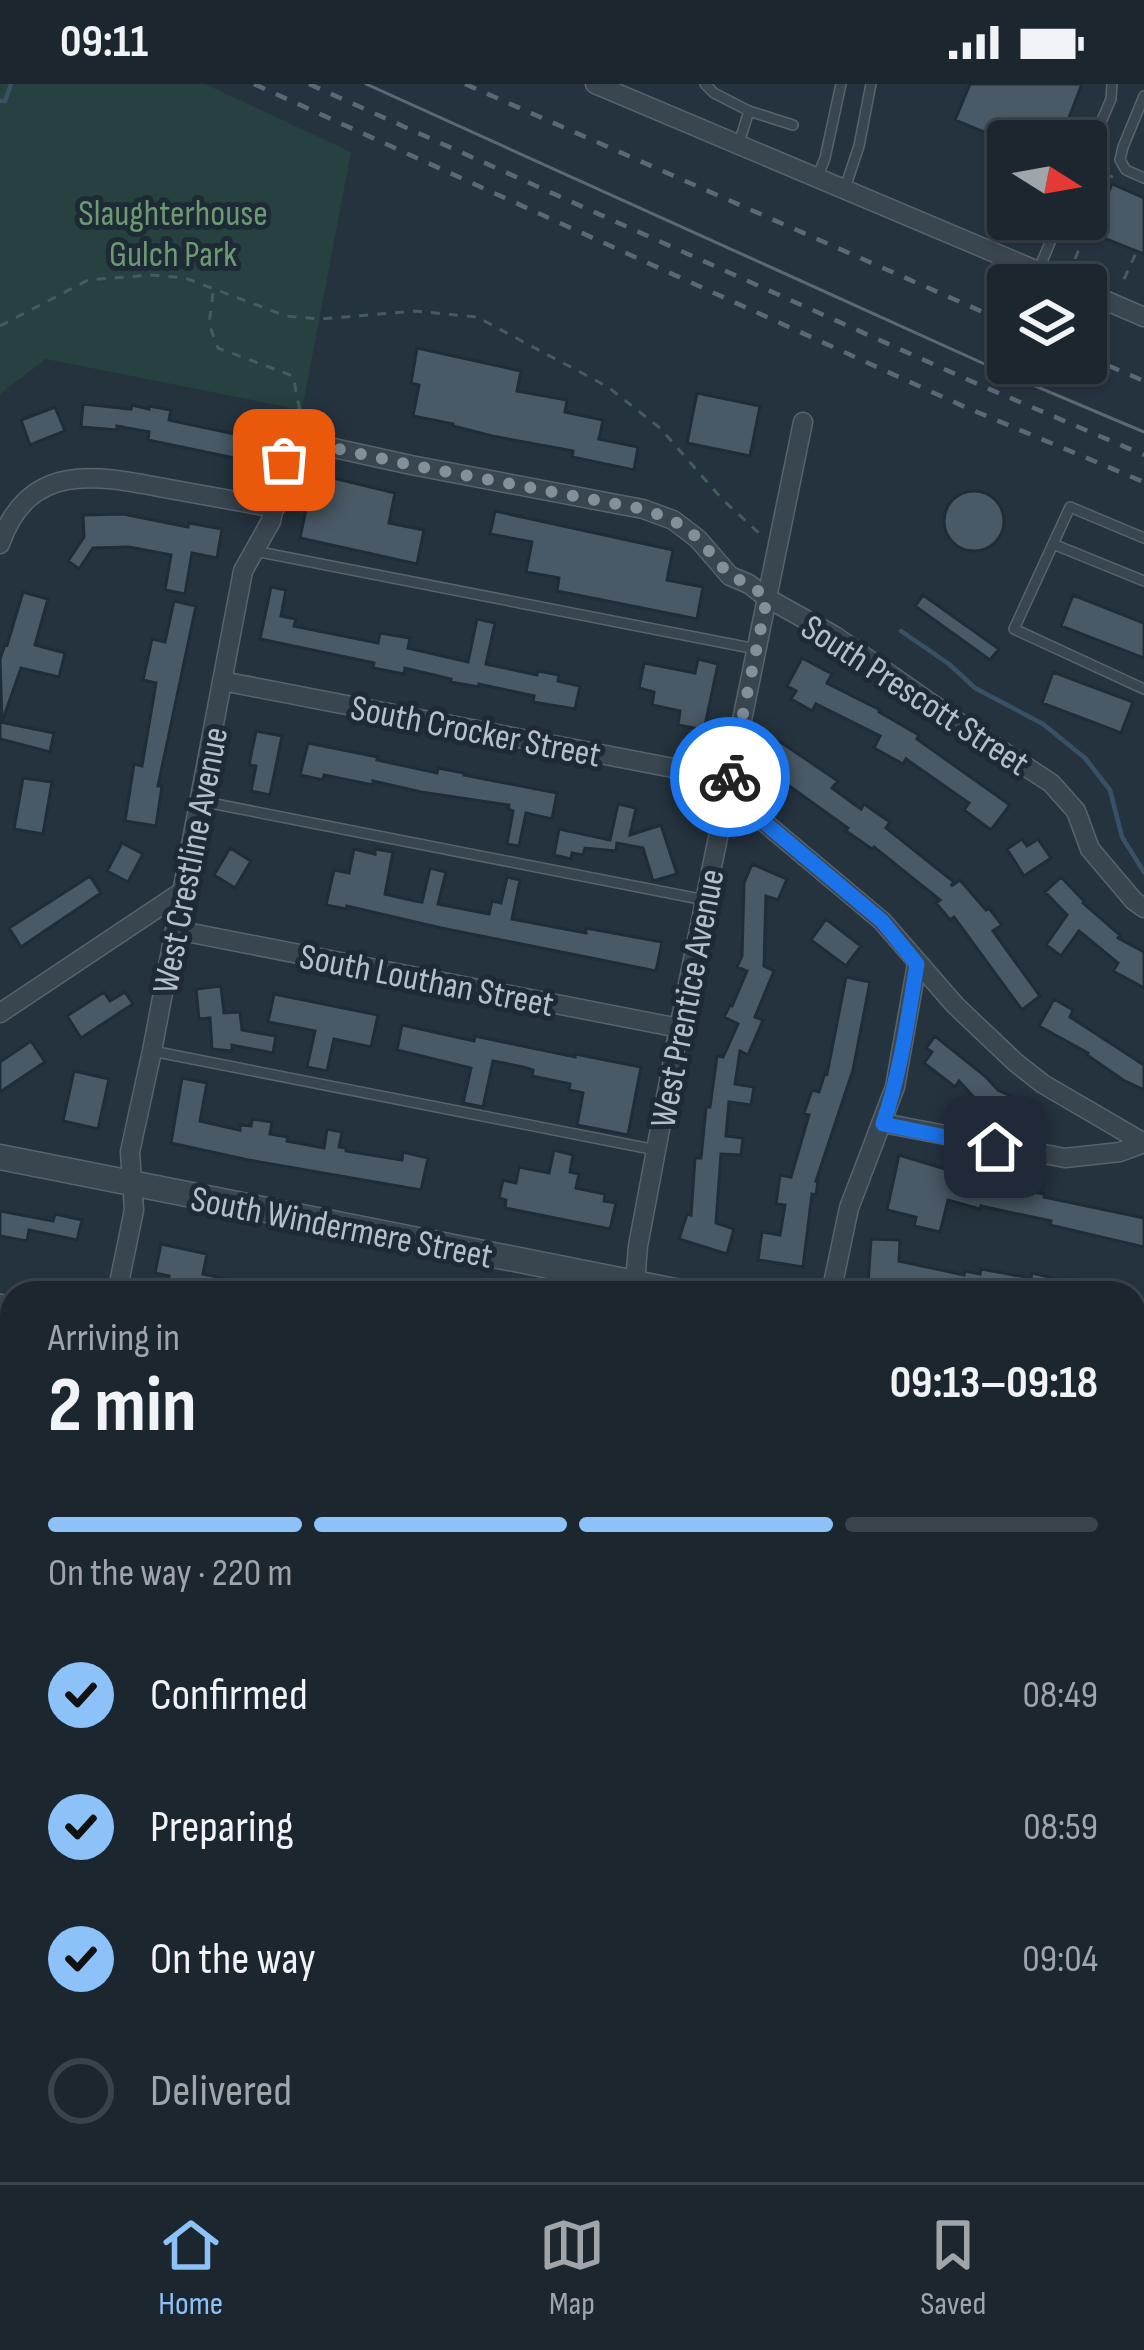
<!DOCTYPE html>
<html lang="en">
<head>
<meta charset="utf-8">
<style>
  :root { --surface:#1c262f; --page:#252e37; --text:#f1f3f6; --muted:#a0a5aa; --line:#3a434b; --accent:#8cc2f8 }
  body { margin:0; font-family:"Sofia Sans Condensed",sans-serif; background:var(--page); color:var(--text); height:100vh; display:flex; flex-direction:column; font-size:45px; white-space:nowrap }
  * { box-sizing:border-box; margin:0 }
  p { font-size:39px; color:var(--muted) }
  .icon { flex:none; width:66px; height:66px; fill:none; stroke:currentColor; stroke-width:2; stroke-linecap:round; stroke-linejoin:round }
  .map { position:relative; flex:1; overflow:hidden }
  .details { position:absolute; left:0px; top:1197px; width:1146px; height:903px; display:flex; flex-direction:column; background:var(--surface); border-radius:36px 36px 0 0; box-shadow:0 3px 9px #0004,0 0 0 3px var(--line) }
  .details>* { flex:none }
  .needle { width:78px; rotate:101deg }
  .fabs { position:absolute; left:987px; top:36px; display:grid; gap:24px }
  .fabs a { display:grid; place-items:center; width:120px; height:120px; border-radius:12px; background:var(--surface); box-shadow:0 3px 9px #0004,0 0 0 3px var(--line); font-size:60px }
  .pin { position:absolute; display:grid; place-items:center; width:102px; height:102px; color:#fff; margin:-51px; border-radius:24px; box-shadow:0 6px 18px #0006 }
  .courier { position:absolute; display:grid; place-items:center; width:120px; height:120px; margin:-60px; border:9px solid #1a73e8; border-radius:50%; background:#fff; color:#222; box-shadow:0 3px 15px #0007 }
  .headline em { font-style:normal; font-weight:700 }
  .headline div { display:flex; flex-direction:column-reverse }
  .headline { display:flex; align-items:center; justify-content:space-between; height:204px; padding:0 48px }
  h1 { font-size:78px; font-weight:700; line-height:90px }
  .bar { display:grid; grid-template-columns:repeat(4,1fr); gap:18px 12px; align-content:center; height:144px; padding:0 48px }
  .bar i { height:15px; border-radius:9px; background:var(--line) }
  .bar .selected { background:var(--accent) }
  .bar p { grid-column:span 4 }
  ol { padding:0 48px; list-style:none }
  li { display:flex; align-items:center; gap:36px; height:132px }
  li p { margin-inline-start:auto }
  li .icon { padding:12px; border-radius:50%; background:var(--accent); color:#111; stroke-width:4 }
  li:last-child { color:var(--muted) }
  li i { width:66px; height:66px; border:6px solid var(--line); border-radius:50% }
  .status { display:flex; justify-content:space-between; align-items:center; height:84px; padding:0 60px; background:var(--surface); direction:ltr }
  .status svg { height:33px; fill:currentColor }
  .menu { display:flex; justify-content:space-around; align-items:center; height:168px; border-top:3px solid var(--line); background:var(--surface); font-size:33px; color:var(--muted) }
  .menu a { display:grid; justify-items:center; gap:6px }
  .menu .selected { color:var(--accent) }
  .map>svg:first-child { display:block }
  .green { fill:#274040 }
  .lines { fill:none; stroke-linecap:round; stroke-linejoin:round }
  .stream { stroke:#395167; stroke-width:4.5 }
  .building { fill:#495965; stroke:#202c36; stroke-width:3 }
  .service-casing { stroke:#57636d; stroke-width:12 }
  .minor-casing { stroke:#57636d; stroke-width:21 }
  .tertiary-casing { stroke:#57636d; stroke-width:27 }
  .path { stroke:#455c5c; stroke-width:3; stroke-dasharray:9 9; stroke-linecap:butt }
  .service { stroke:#39454f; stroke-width:9 }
  .minor { stroke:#39454f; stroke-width:18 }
  .tertiary { stroke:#39454f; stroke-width:24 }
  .tram { stroke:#5b6976; stroke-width:3 }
  .rail { stroke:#5b6976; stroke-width:4.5; stroke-dasharray:12 12; stroke-linecap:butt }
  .done { stroke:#838f99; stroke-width:12; stroke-dasharray:0 21.6 }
  .route { stroke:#1a73e8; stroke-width:15 }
  .labels { text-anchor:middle; stroke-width:10; stroke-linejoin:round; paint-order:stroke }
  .park-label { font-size:36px; fill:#6c9b72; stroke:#1e2a35 }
  .street-label { font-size:36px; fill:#b5c0ca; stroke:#1e2a35 }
</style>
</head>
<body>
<div class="status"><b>09:11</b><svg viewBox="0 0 49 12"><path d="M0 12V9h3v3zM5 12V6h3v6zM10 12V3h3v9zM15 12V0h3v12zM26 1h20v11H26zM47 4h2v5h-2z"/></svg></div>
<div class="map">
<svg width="1144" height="2098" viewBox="0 0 1144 2098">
  <rect width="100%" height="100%" fill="#25333f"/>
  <path class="green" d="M 0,0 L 205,0 L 351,68 L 302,326 L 46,275 L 0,310 Z
    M 1134,1333 L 1144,1336 L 1144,2098 L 469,2098 L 471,2088 L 1134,2088 Z"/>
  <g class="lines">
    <path class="stream" d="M 0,17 L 5,17 L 11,0
      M 901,547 L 949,580 L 975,604 L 1043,640 L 1085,674 L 1110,706 L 1122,753 L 1144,788"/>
  </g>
  <path class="building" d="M 970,0 L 1082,0 L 1060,57 L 1005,57 L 955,36 Z
    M 1112,100 L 1144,114 L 1144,170 L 1091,149 Z
    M 417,264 L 521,287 L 517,307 L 567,316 L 565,328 L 603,336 L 599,355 L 638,363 L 634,386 L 572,373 L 573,367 L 492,352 L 453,342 L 453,340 L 413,332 L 419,301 L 411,299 Z
    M 697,309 L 760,322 L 750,372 L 687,359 Z
    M 83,320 L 131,325 L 132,321 L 149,325 L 149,322 L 171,326 L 169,336 L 263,356 L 258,379 L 148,356 L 149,348 L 117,342 L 117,346 L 81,343 Z
    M 55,323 L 65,347 L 30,361 L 21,336 Z
    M 325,392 L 395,409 L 389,439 L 424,446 L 417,480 L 300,454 L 307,420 L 318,423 Z
    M944 437a30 30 0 1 1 60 0a30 30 0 1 1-60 0Z
    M 495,427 L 673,466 L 667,496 L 703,503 L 697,535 L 557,507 L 559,494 L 526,488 L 532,458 L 490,450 Z
    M 123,430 L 188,443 L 189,439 L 222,445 L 217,474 L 192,469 L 185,510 L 165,506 L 171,471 L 129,463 L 93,464 L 79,485 L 68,477 L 84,453 L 83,431 Z
    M 271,503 L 286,506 L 281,532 L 296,535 L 294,542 L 378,559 L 380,549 L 410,554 L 408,564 L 468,578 L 477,535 L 495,539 L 486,580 L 537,591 L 538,587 L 559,591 L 558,597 L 580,602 L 575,625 L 533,618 L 534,612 L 479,600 L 479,603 L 450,598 L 451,595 L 405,584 L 404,590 L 373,584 L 374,579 L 260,555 Z
    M 23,508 L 48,515 L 35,561 L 65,569 L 59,593 L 21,584 L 2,638 L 0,575 L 5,560 L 7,561 Z
    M 923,511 L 999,565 L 990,576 L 915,522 Z
    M 1073,511 L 1144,539 L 1144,574 L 1061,542 Z
    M 174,517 L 196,522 L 158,702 L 162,702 L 156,742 L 125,737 L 134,680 L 142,682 L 156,599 L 143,596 L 152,555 L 165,558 Z
    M 802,574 L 832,590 L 827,599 L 880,626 L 879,628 L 919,651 L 917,655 L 1010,721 L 991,746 L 964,726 L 969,719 L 906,675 L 903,680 L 874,664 L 880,652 L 816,620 L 812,627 L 791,615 L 796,607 L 787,602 Z
    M 698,575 L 718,580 L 704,646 L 678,641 L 680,627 L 652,621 L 654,608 L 639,604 L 644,579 L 695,589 Z
    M 1053,588 L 1133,618 L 1121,649 L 1042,619 Z
    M 0,638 L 54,649 L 50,668 L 0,655 Z
    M 256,647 L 282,652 L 270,711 L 251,707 L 256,682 L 249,681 Z
    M 779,657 L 838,697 L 832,704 L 861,725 L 864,720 L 890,738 L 886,744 L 954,798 L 951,802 L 960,796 L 986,826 L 989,824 L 1002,841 L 993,847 L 1040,912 L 1022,926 L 954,833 L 950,836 L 936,819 L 940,816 L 874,763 L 872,765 L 846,747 L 848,744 L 788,701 L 786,704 L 767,690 L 776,676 L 770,671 Z
    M 308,659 L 378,673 L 377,676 L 437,689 L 438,684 L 464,689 L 464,691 L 557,709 L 552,735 L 526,729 L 519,762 L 507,760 L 513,727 L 508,725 L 509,721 L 421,708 L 373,697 L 373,701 L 324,691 L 323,696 L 300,691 Z
    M 23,694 L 52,698 L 43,750 L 14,745 Z
    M 618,720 L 636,724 L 630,751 L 661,741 L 677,790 L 653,797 L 643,764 L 617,759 L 616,767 L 585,764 L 583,771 L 572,769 L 571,775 L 554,771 L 559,745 L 610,756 Z
    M 1022,755 L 1027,762 L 1038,755 L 1051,774 L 1024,792 L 1007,765 Z
    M 122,759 L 143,770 L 128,798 L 107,787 Z
    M 230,764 L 251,777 L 235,804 L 214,791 Z
    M 354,765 L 375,770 L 375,765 L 393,768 L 385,810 L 415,817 L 422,818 L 430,784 L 446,788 L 438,820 L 489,830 L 492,817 L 501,819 L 507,793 L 520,796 L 512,835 L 586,849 L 586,844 L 662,858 L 656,887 L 441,844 L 347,822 L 346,825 L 326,821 L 334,786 L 349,789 Z
    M 752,780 L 787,795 L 778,816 L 766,812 L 764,882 L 774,887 L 755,933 L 763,936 L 748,971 L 740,967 L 735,1000 L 754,1003 L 751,1021 L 729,1018 L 726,1052 L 743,1054 L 741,1071 L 721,1070 L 716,1139 L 734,1145 L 727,1170 L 679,1155 L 687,1130 L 691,1131 L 695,1074 L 701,1074 L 706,1023 L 710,1023 L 717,972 L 723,973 L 738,940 L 724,933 L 730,921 L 732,922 L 747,887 L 737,883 L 742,872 L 744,799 Z
    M 90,792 L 101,809 L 21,863 L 9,844 Z
    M 1061,793 L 1084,817 L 1083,819 L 1120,851 L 1118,854 L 1144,868 L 1144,904 L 1113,887 L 1118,879 L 1079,847 L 1061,872 L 1046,861 L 1067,831 L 1045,808 Z
    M 826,835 L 861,862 L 846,882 L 811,856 Z
    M 846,893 L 870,898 L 853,986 L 816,1097 L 818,1097 L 816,1111 L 812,1110 L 803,1183 L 758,1176 L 762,1148 L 780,1151 L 785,1121 L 776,1120 L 780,1091 L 791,1093 L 809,1031 L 804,1029 L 812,1006 L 819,1008 L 825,989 L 827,990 Z
    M 221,902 L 224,929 L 240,928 L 242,946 L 276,952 L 273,969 L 232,961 L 232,967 L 212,965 L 210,934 L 199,935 L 196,905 Z
    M 104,908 L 110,917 L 125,908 L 133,920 L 81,954 L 67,932 Z
    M 274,910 L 378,931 L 371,963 L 334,955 L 327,987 L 307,983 L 315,947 L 268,938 Z
    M 1054,915 L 1073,926 L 1070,933 L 1144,981 L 1144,1006 L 1123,996 L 1087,971 L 1088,969 L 1039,942 Z
    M 402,941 L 474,957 L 475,952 L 575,973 L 575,970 L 641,983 L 628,1051 L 577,1041 L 583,1009 L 569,1006 L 570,1000 L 532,992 L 533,986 L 523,983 L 493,977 L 483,1023 L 463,1019 L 471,984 L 397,966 Z
    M 935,952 L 985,992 L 998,1006 L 1027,1020 L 1018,1039 L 991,1026 L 988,1029 L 959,997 L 955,1003 L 924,979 L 932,968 L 926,964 Z
    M 31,957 L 45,978 L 0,1008 L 0,978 Z
    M 74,987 L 109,995 L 98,1045 L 63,1037 Z
    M 182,994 L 207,999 L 200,1037 L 240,1046 L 240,1041 L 251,1042 L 252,1035 L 272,1038 L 270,1050 L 288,1053 L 287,1057 L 324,1064 L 327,1045 L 342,1048 L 339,1063 L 346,1064 L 346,1067 L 402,1076 L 403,1068 L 428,1074 L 421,1106 L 248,1076 L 171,1059 Z
    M 554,1066 L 573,1071 L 570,1088 L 579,1090 L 576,1104 L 605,1110 L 604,1117 L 616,1119 L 610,1145 L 505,1124 L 506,1116 L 499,1114 L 503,1096 L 516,1099 L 519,1083 L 549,1089 Z
    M 899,1071 L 1001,1102 L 1044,1110 L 1044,1113 L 1144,1134 L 1144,1163 L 1050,1141 L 1051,1137 L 981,1122 L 980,1125 L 948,1116 L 940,1148 L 914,1142 L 916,1133 L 887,1126 Z
    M 0,1127 L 53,1137 L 55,1130 L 82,1136 L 77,1156 L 29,1146 L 27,1157 L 0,1152 Z
    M 871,1155 L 900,1156 L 899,1177 L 964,1191 L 965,1187 L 980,1190 L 981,1185 L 1031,1194 L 1032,1189 L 1067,1197 L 1067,1194 L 1109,1203 L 1109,1209 L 934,1209 L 898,1202 L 868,1200 Z
    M 161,1160 L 207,1170 L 203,1190 L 223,1194 L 221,1209 L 166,1207 L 169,1192 L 155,1189 Z"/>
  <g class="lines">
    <defs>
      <path id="service" d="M 705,0 L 714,9 L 749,27
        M 1144,12 L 1123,63 L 1120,76 L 1126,86 L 1144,94
        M 739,59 L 749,27 L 793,41
        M 1086,73 L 1111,15 L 1112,0
        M 818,92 L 825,74 L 841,0
        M 845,104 L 859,62 L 871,0
        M 1038,187 L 1060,135
        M 1144,454 L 1070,423 L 1014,545 L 1144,605
        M 1053,460 L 1144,497
        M 254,467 L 756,565
        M 200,717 L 705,816
        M 152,967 L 656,1066
        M 0,1215 L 12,1218
        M 0,1503 L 12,1506"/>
      <path id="minor" d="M 595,0 L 1071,201
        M 1086,208 L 1144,233
        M 0,460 C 29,377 96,391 164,404 C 201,411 238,417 275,424
        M 222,597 L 730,695
        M 725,717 L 752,728 L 882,837 L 955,921 L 1015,978 L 1043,1000 L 1144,1059
        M 176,846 L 679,944
        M 0,929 L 183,807
        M 883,1039 L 1065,1074 L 1120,1068 L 1144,1059
        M 635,1199 L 638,1162 L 679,944 L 803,338
        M 117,1209 L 134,1126 L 130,1068 L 152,967 L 243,487 L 271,437 L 284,376 L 302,357 L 411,381 L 643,425 L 673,436 L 698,455 L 730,492 L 749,500 L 767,514 L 835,552 L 971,647 L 1051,699 L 1076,727 L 1090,765 L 1134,817 L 1144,824
        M 831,1209 L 849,1124 L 895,1003 L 917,880
        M 0,1358 L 12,1360
        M 0,1643 L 12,1646
        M 0,1802 L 12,1742
        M 0,1930 L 12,1933"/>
      <path id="tertiary" d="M 0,1073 L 685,1209
        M 1134,1301 L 1144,1303
        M 450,2098 L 452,2088"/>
    </defs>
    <use href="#service" class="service-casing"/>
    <use href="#minor" class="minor-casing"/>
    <use href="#tertiary" class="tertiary-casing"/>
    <path class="path" d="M 1075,175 L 1109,92 L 1113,93
      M 1124,195 L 1137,167
      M 213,209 L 209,240 L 218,264 L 293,292 L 302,337
      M 0,242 L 88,196 L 150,191 L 185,194 L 286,232 L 319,235 L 415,227 L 477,233 L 608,303 L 660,344 L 722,415 L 761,451
      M 1134,1591 L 1144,1597
      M 592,2088 L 642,2098
      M 689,2098 L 691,2088
      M 785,2098 L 787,2088"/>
    <use href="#service" class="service"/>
    <use href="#minor" class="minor"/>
    <use href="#tertiary" class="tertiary"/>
    <path class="tram" d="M 366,0 L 1000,287 L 1144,348"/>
    <path class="rail" d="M 254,0 L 965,323 L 1144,398
      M 309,0 L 973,298 L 1144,371
      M 465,0 L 1008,239
      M 1086,272 L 1144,297"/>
  </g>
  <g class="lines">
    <path class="done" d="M 284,376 L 302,357 L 411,381 L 643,425 L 673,436 L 698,454 L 730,492 L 749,500 L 767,514 L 730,693"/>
    <path class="route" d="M 730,693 L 725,717 L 752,728 L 882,837 L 917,880 C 908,934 901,987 883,1040 L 995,1063"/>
  </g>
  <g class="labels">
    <g class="park-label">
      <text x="173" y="141">Slaughterhouse<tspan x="173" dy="41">Gulch Park</tspan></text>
    </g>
    <g class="street-label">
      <text transform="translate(916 610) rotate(33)" y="13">South Prescott Street</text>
      <text transform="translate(476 646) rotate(11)" y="13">South Crocker Street</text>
      <text transform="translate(189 776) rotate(-79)" y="13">West Crestline Avenue</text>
      <text transform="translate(427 895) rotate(11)" y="13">South Louthan Street</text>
      <text transform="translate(686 914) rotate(-79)" y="13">West Prentice Avenue</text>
      <text transform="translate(342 1142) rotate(11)" y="13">South Windermere Street</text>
    </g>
  </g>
</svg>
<div class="fabs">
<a><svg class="needle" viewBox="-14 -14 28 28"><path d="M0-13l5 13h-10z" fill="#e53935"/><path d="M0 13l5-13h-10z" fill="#a0a5aa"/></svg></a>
<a><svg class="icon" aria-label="layers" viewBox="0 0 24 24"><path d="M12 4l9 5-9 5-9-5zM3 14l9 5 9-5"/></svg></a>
</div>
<div class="pin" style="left:284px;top:376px;background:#ea580c"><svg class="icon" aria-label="bag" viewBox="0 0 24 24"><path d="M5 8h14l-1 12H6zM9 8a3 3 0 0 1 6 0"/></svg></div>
<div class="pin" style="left:995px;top:1063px;background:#1f2937"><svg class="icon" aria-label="home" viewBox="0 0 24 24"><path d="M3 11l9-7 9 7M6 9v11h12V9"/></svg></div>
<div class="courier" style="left:730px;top:693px"><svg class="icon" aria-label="bike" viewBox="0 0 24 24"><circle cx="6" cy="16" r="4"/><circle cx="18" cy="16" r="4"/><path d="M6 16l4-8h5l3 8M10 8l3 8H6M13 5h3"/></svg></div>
<section class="details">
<div class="headline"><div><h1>2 min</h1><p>Arriving in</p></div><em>09:13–09:18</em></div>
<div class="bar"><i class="selected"></i><i class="selected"></i><i class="selected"></i><i></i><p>On the way · 220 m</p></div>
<ol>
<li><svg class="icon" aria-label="check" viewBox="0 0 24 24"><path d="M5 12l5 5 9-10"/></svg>Confirmed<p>08:49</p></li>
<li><svg class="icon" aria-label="check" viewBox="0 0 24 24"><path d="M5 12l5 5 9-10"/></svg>Preparing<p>08:59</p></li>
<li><svg class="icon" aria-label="check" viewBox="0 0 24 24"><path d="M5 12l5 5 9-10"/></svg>On the way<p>09:04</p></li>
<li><i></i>Delivered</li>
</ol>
</section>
</div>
<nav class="menu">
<a class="selected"><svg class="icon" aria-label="home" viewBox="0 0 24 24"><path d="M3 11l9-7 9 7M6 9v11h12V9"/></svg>Home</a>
<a><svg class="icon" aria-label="map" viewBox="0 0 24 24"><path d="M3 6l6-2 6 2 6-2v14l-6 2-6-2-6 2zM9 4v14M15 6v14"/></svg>Map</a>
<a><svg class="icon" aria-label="saved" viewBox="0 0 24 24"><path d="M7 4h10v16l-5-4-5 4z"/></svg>Saved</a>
</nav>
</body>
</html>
